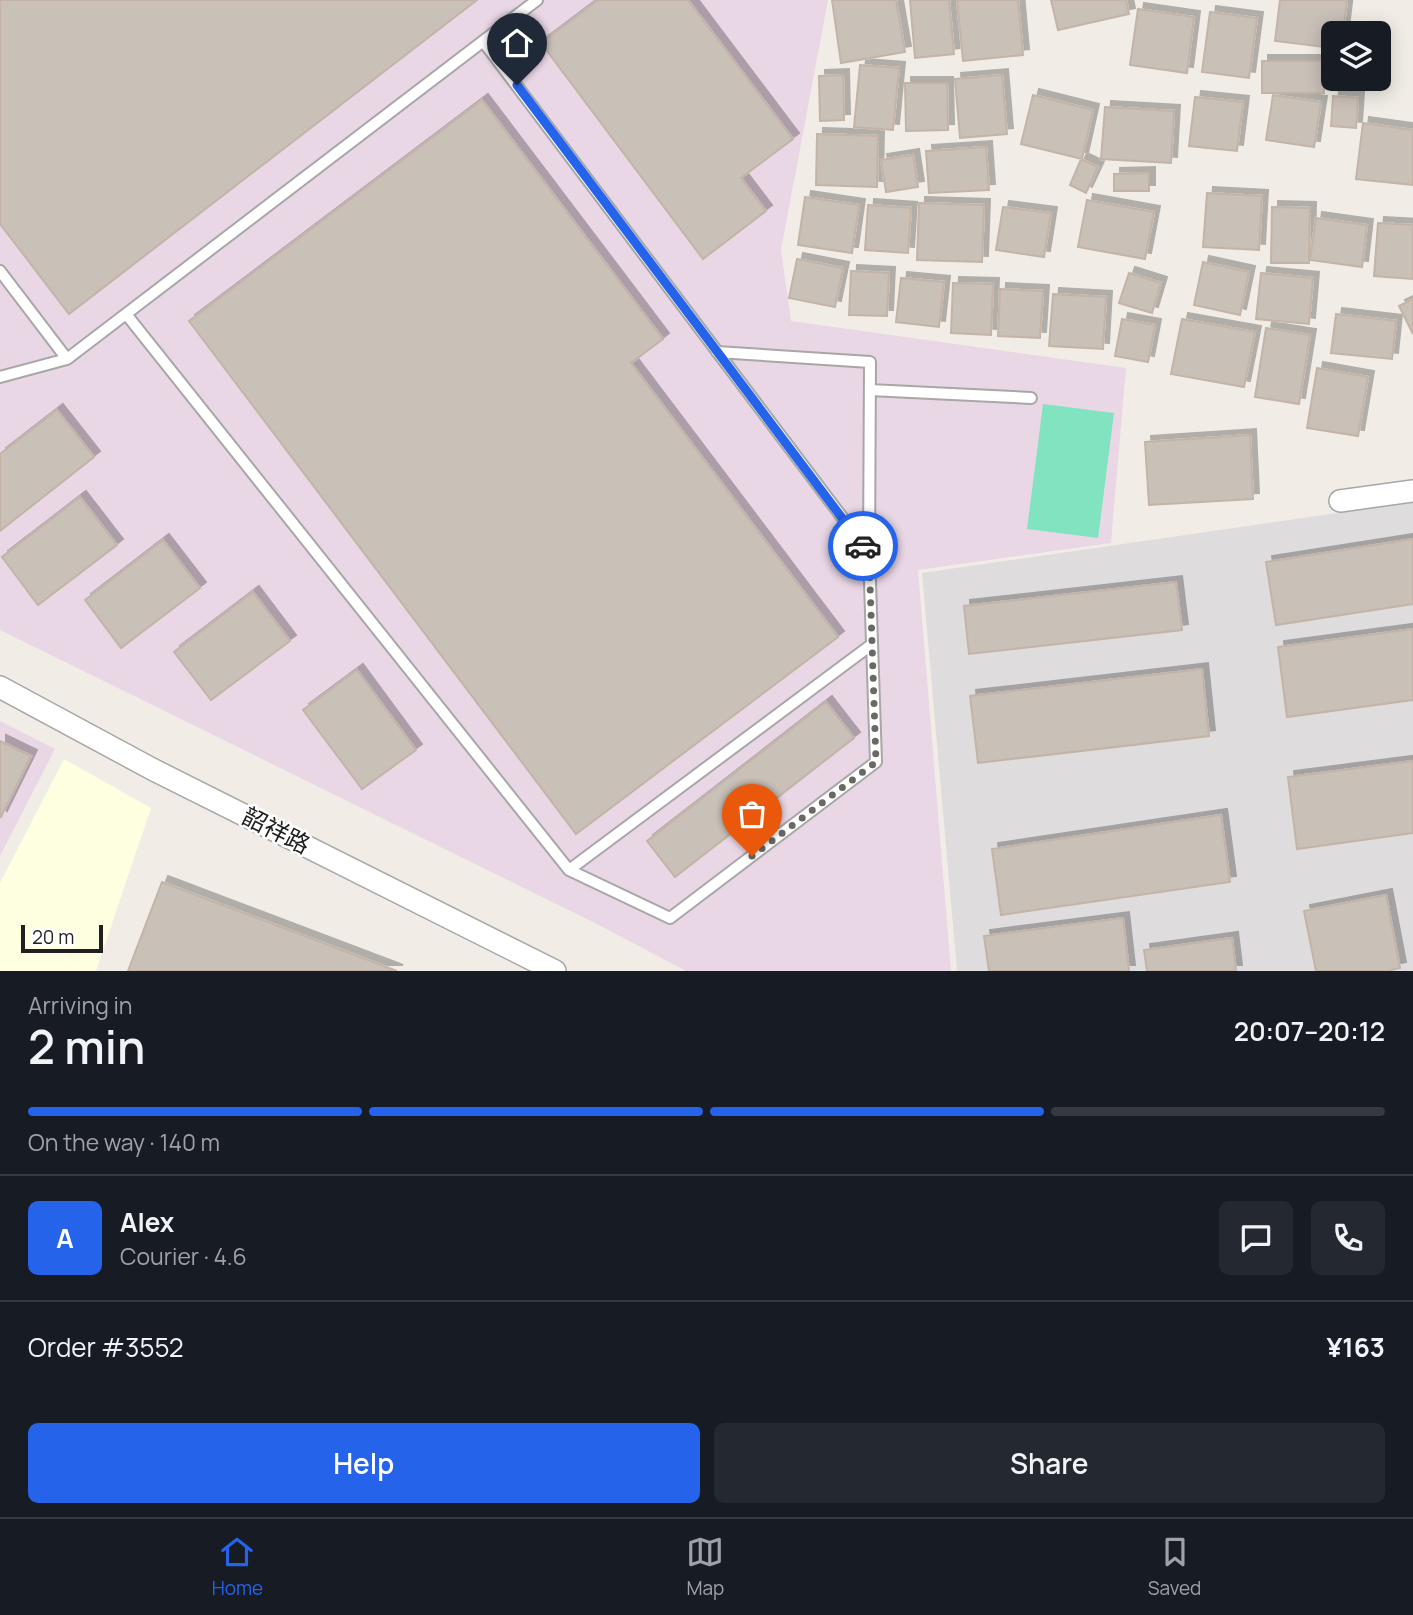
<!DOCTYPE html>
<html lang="en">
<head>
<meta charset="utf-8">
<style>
  :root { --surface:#171b24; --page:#242831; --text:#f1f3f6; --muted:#9ea1a6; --line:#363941; --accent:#2563eb }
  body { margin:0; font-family:Manrope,"Noto Sans SC",sans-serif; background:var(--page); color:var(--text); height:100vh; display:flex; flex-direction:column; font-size:26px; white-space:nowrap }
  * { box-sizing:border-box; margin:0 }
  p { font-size:23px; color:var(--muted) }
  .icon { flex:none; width:38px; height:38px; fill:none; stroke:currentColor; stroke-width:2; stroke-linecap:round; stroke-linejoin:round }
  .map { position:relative; height:971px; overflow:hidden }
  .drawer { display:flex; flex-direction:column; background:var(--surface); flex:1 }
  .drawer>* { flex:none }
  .fabs { position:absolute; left:1321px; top:21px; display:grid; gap:14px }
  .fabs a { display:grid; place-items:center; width:70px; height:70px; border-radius:10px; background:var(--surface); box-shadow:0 4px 18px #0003; font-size:35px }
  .scale { position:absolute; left:21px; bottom:18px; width:82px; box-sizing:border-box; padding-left:7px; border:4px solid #202020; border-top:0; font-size:19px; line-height:24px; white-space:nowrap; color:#202020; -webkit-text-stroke:5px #fff; paint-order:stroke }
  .pin { position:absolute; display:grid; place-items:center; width:60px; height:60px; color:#fff; margin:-72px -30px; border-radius:50% 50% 50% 0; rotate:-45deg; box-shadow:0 0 7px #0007 }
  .pin .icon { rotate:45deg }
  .courier { position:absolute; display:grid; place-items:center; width:70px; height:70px; margin:-35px; border:5px solid #2563eb; border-radius:50%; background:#fff; color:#222; box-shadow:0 2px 9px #0007 }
  .summary em { font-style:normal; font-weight:600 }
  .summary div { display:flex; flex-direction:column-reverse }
  .summary { display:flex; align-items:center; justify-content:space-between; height:119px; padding:0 28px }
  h1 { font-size:46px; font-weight:600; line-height:52px }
  .bar { display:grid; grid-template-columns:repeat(4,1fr); gap:10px 7px; align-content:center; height:84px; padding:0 28px }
  .bar i { height:9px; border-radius:5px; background:var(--line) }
  .bar .selected { background:var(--accent) }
  .bar p { grid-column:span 4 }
  .line { display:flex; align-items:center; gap:18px; padding:0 28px; border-top:2px solid var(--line) }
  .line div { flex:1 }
  .round { display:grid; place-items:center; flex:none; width:74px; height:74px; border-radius:10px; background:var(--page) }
  .cta { display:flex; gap:14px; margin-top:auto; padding:14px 28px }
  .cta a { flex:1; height:80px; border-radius:10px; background:var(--accent); color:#fff; font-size:28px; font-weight:600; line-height:80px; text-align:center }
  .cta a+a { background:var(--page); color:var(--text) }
  .tabs { display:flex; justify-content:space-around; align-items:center; height:98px; border-top:2px solid var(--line); background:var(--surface); font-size:19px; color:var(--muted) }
  .tabs a { display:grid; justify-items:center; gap:4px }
  .tabs .selected { color:var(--accent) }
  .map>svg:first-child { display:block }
  .residential { fill:#dedcdc }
  .industrial { fill:#ead7e6 }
  .education { fill:#feffe0 }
  .pitch { fill:#81e3bf }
  .building { fill:#c9c0b8; stroke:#c3b4a7; stroke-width:2; filter:url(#shadow) }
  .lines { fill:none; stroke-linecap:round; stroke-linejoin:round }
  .lane-casing { stroke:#a7a7a7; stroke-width:14 }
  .street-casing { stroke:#a7a7a7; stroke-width:24 }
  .lane { stroke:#fff; stroke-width:10 }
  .street { stroke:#fff; stroke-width:21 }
  .done { stroke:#696865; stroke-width:7; stroke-dasharray:0 12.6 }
  .route { stroke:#2563eb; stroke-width:9 }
  .labels { text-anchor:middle; stroke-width:5; stroke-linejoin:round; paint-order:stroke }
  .street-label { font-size:24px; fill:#202020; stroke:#fff }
</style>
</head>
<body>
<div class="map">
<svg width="1413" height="971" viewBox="0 0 1413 971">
  <defs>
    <filter id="shadow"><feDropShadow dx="6" dy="-6" stdDeviation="0" flood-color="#0004"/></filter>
  </defs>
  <rect width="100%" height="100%" fill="#f1ede6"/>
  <path class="residential" d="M 1413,502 L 1413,971 L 957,971 L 922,573 Z"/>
  <path class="industrial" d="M 0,0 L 828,0 L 781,250 L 791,321 L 1126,368 L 1111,543 L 918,570 L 951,971 L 686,971 L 595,923 L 0,630 Z
    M 0,721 L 55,749 L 0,856 Z"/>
  <path class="education" d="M 64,759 L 151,808 L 96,971 L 0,971 L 0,883 Z"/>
  <path class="pitch" d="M 1043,404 L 1114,413 L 1098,538 L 1027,529 Z"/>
  <path class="building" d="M 0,0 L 477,0 L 69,314 L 0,224 Z
    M 598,0 L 688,0 L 793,139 L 741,178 L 766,211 L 703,259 L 541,43 Z
    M 832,0 L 896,0 L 905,52 L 841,63 Z
    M 910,0 L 949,0 L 954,54 L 915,58 Z
    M 957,0 L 1018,0 L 1023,55 L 963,61 Z
    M 1051,0 L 1126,0 L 1129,14 L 1058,30 Z
    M 1280,0 L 1347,0 L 1343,33 L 1334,33 L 1334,48 L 1275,41 Z
    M 1138,9 L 1194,17 L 1187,73 L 1130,65 Z
    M 1210,12 L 1257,18 L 1249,78 L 1202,72 Z
    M 1262,61 L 1324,61 L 1324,93 L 1262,93 Z
    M 860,65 L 899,68 L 893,130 L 854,127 Z
    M 843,75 L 844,120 L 820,121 L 819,76 Z
    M 1002,75 L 1007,134 L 960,138 L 955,79 Z
    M 905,83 L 947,83 L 948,130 L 906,131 Z
    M 1033,95 L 1093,110 L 1082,159 L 1021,144 Z
    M 1273,95 L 1321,102 L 1314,147 L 1266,140 Z
    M 1333,96 L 1358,98 L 1356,128 L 1331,126 Z
    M 1195,97 L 1243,102 L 1237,151 L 1189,146 Z
    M 482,100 L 663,339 L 631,363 L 838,637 L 576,834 L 189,321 Z
    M 1105,107 L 1174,111 L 1171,163 L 1101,159 Z
    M 1363,123 L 1413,130 L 1413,185 L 1356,179 Z
    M 817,134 L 878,136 L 877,187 L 816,185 Z
    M 986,147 L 989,190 L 929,193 L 926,151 Z
    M 913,155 L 918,187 L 886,192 L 881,160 Z
    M 1081,159 L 1098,167 L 1086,193 L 1070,185 Z
    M 1149,173 L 1149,191 L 1114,191 L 1114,174 Z
    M 1207,193 L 1262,196 L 1259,250 L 1203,247 Z
    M 805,197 L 859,205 L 852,253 L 798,245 Z
    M 1087,200 L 1154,212 L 1145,259 L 1078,247 Z
    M 919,203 L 984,205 L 982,262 L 917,260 Z
    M 868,205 L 911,208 L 908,253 L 865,250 Z
    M 1003,207 L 1051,213 L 1044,257 L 996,250 Z
    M 1272,207 L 1310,208 L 1309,263 L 1271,263 Z
    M 1316,218 L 1367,225 L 1362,267 L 1310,260 Z
    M 1378,223 L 1413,225 L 1413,279 L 1374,276 Z
    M 797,259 L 843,268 L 835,307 L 789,298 Z
    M 1203,262 L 1249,272 L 1240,315 L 1194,305 Z
    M 851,271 L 889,273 L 887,316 L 849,315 Z
    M 1129,273 L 1161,283 L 1152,313 L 1119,303 Z
    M 1261,273 L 1313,278 L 1309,324 L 1256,319 Z
    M 901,278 L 944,282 L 939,327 L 896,322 Z
    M 953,283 L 993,284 L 991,335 L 951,333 Z
    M 1000,289 L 1043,291 L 1040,338 L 998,336 Z
    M 1053,294 L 1106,297 L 1103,349 L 1049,346 Z
    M 1413,299 L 1413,334 L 1399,306 Z
    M 1336,314 L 1396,321 L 1392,359 L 1331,353 Z
    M 1122,319 L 1155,325 L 1148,362 L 1115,356 Z
    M 1182,319 L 1255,332 L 1244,387 L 1171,374 Z
    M 1266,328 L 1310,335 L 1299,404 L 1255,397 Z
    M 1317,368 L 1368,377 L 1358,436 L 1307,428 Z
    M 57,410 L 94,457 L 0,531 L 0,454 Z
    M 1250,435 L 1253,499 L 1149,505 L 1145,442 Z
    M 80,497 L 117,545 L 38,605 L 2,557 Z
    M 1413,539 L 1413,604 L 1276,625 L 1266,562 Z
    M 163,540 L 200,588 L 121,648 L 85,600 Z
    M 1176,582 L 1182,630 L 969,654 L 964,606 Z
    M 253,592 L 290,641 L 211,700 L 174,652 Z
    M 1413,629 L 1413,700 L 1287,717 L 1278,647 Z
    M 1202,669 L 1209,736 L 978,763 L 970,696 Z
    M 357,670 L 416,750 L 362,789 L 303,710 Z
    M 826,702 L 854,738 L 675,877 L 647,841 Z
    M 0,741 L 31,756 L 1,817 L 0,816 Z
    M 1413,761 L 1413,833 L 1297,849 L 1288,777 Z
    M 1221,815 L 1230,882 L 1001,915 L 992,849 Z
    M 162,882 L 397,971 L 128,971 Z
    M 1386,895 L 1400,968 L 1387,971 L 1316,971 L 1304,911 Z
    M 1123,918 L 1129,971 L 989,971 L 984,936 Z
    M 1232,938 L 1236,971 L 1147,971 L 1144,950 Z"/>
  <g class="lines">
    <defs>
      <path id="lane" d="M 483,41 L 869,553 L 876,762 L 670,918 L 569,870
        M 0,271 L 67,359
        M 126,314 L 569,870 L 871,645
        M 717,352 L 870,362 L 869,553
        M 0,377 L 67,359 L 537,0
        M 870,390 L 1031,398"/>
      <path id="street" d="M 1340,501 L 1413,491
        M 0,687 L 152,769 L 555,971"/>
    </defs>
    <use href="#lane" class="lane-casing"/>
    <use href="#street" class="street-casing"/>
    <use href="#lane" class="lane"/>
    <use href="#street" class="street"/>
  </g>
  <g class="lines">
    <path class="done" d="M 752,856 L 876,762 L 869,553 L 863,546"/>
    <path class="route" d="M 517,85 L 863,546"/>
  </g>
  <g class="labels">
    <g class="street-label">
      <text transform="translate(276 831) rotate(27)" y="8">韶祥路</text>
    </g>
  </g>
</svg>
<div class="fabs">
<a><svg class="icon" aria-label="layers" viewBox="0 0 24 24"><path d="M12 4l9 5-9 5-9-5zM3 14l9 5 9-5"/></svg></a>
</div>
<div class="scale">20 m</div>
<div class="pin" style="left:752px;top:856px;background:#ea580c"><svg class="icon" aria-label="bag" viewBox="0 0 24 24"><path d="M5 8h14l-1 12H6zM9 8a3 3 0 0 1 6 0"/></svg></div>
<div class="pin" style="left:517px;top:85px;background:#1f2937"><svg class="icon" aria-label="home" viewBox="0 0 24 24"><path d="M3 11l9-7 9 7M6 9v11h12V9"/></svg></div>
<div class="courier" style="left:863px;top:546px"><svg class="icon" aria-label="car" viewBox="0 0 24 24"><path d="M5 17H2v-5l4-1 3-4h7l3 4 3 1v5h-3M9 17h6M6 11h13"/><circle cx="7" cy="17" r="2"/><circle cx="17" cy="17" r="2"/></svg></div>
</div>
<section class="drawer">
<div class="summary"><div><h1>2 min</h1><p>Arriving in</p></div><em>20:07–20:12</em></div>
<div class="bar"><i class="selected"></i><i class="selected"></i><i class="selected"></i><i></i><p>On the way · 140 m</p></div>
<div class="line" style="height:126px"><b class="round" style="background:var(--accent);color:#fff">A</b><div><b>Alex</b><p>Courier · 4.6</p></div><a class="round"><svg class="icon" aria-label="chat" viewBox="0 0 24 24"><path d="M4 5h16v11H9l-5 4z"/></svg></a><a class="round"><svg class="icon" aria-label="phone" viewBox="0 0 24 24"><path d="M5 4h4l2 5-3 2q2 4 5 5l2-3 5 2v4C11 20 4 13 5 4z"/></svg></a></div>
<div class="line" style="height:91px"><div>Order #3552</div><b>¥163</b></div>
<div class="cta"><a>Help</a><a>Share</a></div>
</section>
<nav class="tabs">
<a class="selected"><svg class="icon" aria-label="home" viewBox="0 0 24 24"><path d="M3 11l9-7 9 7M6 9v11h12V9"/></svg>Home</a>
<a><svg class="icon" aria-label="map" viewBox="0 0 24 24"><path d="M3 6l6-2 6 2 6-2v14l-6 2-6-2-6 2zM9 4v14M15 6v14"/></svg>Map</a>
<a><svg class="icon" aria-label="saved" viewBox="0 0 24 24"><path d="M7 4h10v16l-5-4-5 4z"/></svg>Saved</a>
</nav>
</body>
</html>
